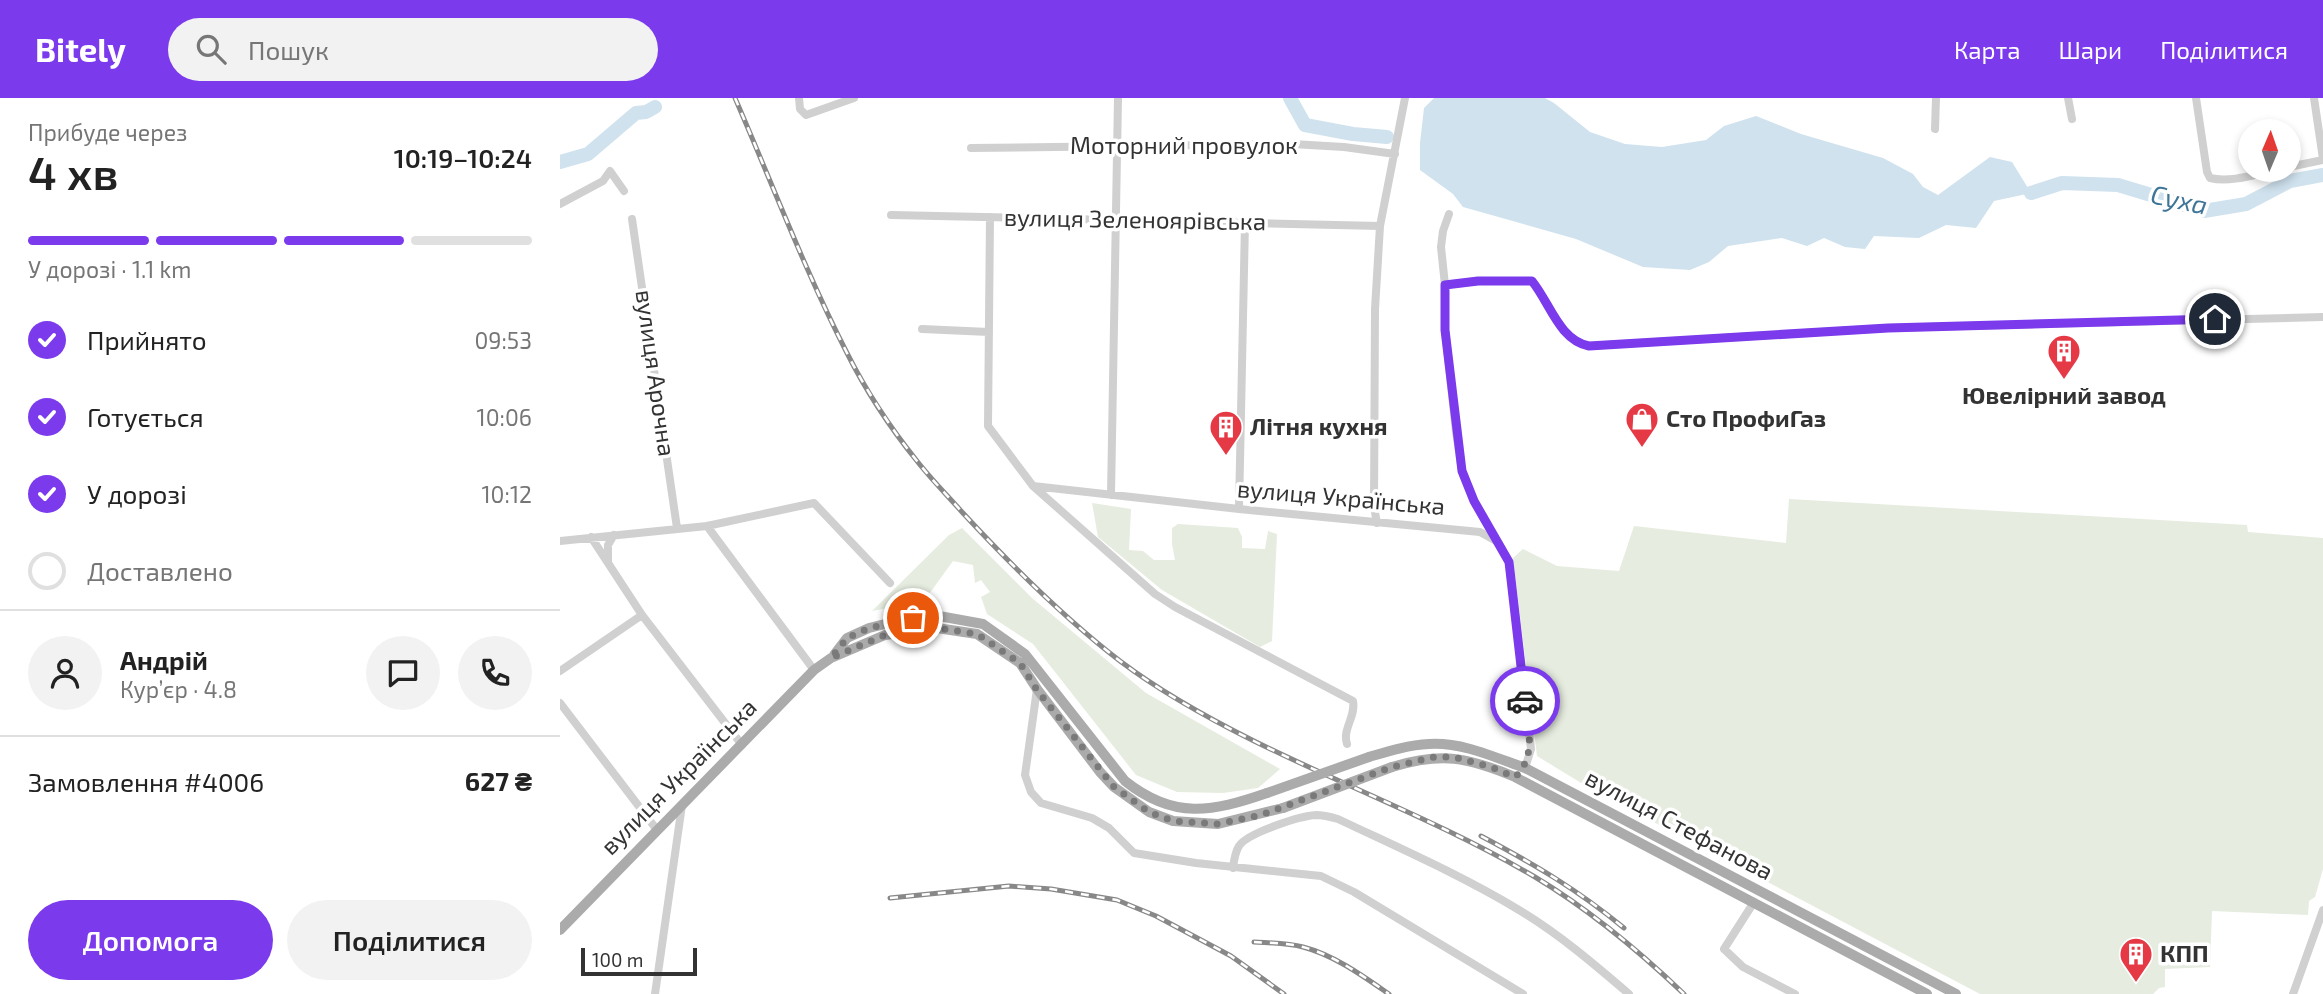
<!DOCTYPE html>
<html lang="uk">
<head>
<meta charset="utf-8">
<style>
  :root { --surface:#fff; --page:#f2f2f2; --text:#222; --muted:#767676; --line:#e0e0e0; --accent:#7c3aed }
  body { margin:0; font-family:"Exo 2",sans-serif; background:var(--page); color:var(--text); height:100vh; display:flex; flex-direction:column; font-size:26px; white-space:nowrap }
  * { box-sizing:border-box; margin:0 }
  p { font-size:23px; color:var(--muted) }
  .icon { flex:none; width:38px; height:38px; fill:none; stroke:currentColor; stroke-width:2; stroke-linecap:round; stroke-linejoin:round }
  .map { position:relative; flex:1; overflow:hidden }
  .side { display:flex; flex-direction:column; background:var(--surface); width:560px }
  .side>* { flex:none }
  .needle { width:46px; rotate:2deg }
  .buttons { position:absolute; left:1678px; top:21px; display:grid; gap:14px }
  .buttons a { display:grid; place-items:center; width:63px; height:63px; border-radius:50%; background:var(--surface); box-shadow:0 4px 10px #0003; font-size:35px }
  .scale { position:absolute; left:21px; bottom:18px; width:116px; box-sizing:border-box; padding-left:7px; border:4px solid #333; border-top:0; font-size:19px; line-height:24px; white-space:nowrap; color:#333; -webkit-text-stroke:5px #fff; paint-order:stroke }
  .pin { position:absolute; display:grid; place-items:center; width:60px; height:60px; color:#fff; margin:-30px; border:4px solid #fff; border-radius:50%; box-shadow:0 2px 7px #0007 }
  .courier { position:absolute; display:grid; place-items:center; width:70px; height:70px; margin:-35px; border:5px solid #7c3aed; border-radius:50%; background:#fff; color:#222; box-shadow:0 2px 9px #0007 }
  .head em { font-style:normal; font-weight:600 }
  .head div { display:flex; flex-direction:column-reverse }
  .head { display:flex; align-items:center; justify-content:space-between; height:119px; padding:0 28px }
  h1 { font-size:46px; font-weight:600; line-height:52px }
  .bar { display:grid; grid-template-columns:repeat(4,1fr); gap:10px 7px; align-content:center; height:84px; padding:0 28px }
  .bar i { height:9px; border-radius:5px; background:var(--line) }
  .bar .active { background:var(--accent) }
  .bar p { grid-column:span 4 }
  .line { display:flex; align-items:center; gap:18px; padding:0 28px; border-top:2px solid var(--line) }
  .line div { flex:1 }
  .round { display:grid; place-items:center; flex:none; width:74px; height:74px; border-radius:37px; background:var(--page) }
  ol { padding:0 28px; list-style:none }
  li { display:flex; align-items:center; gap:21px; height:77px }
  li p { margin-inline-start:auto }
  li .icon { padding:7px; border-radius:50%; background:var(--accent); color:#fff; stroke-width:4 }
  li:last-child { color:var(--muted) }
  li i { width:38px; height:38px; border:4px solid var(--line); border-radius:50% }
  .action { display:flex; gap:14px; margin-top:auto; padding:14px 28px }
  .action a { flex:1; height:80px; border-radius:42px; background:var(--accent); color:#fff; font-size:28px; font-weight:600; line-height:80px; text-align:center }
  .action a+a { background:var(--page); color:var(--text) }
  header { display:flex; align-items:center; gap:42px; box-sizing:border-box; height:98px; padding:0 35px; background:var(--accent); color:#fff }
  header strong { font-size:33px }
  nav { display:flex; gap:38px; margin-inline-start:auto; font-size:24px }
  .search { width:490px; height:63px; background:var(--page); display:flex; align-items:center; gap:18px; box-sizing:border-box; padding:0 24px; border-radius:38px; color:var(--muted); font-size:26px }
  main { display:flex; flex:1; min-height:0 }
  .map>svg:first-child { display:block }
  .green { fill:#e6ecdf }
  .water { fill:#cfe2ee }
  .lines { fill:none; stroke-linecap:round; stroke-linejoin:round }
  .river { stroke:#cfe2ee; stroke-width:14 }
  .minor { stroke:#d0d0d0; stroke-width:8 }
  .major { stroke:#ababab; stroke-width:10 }
  .rail-casing { stroke:#888; stroke-width:5 }
  .rail { stroke:#fff; stroke-width:2.5; stroke-dasharray:8; stroke-linecap:butt }
  .major-bridge { stroke:#ababab; stroke-width:10 }
  .done { stroke:#7a7a7a; stroke-width:7; stroke-dasharray:0 12.6 }
  .route { stroke:#7c3aed; stroke-width:9 }
  .labels { text-anchor:middle; stroke-width:7; stroke-linejoin:round; paint-order:stroke }
  .street-label { font-size:24px; fill:#333; stroke:#fff }
  .poi-label { font-size:24px; font-weight:bold; fill:#333; stroke:#fff; text-anchor:start }
  .water-label { font-size:26px; font-style:italic; fill:#3f7597; stroke:#fff }
</style>
</head>
<body>
<header>
<strong>Bitely</strong>
<div class="search"><svg class="icon" aria-label="search" viewBox="0 0 24 24"><circle cx="10" cy="10" r="6"/><path d="M15 15l6 6"/></svg>Пошук</div>
<nav><a>Карта</a><a>Шари</a><a>Поділитися</a></nav>
</header>
<main>
<section class="side">
<div class="head"><div><h1>4 хв</h1><p>Прибуде через</p></div><em>10:19–10:24</em></div>
<div class="bar"><i class="active"></i><i class="active"></i><i class="active"></i><i></i><p>У дорозі · 1.1 km</p></div>
<ol>
<li><svg class="icon" aria-label="check" viewBox="0 0 24 24"><path d="M5 12l5 5 9-10"/></svg>Прийнято<p>09:53</p></li>
<li><svg class="icon" aria-label="check" viewBox="0 0 24 24"><path d="M5 12l5 5 9-10"/></svg>Готується<p>10:06</p></li>
<li><svg class="icon" aria-label="check" viewBox="0 0 24 24"><path d="M5 12l5 5 9-10"/></svg>У дорозі<p>10:12</p></li>
<li><i></i>Доставлено</li>
</ol>
<div class="line" style="height:126px"><a class="round"><svg class="icon" aria-label="person" viewBox="0 0 24 24"><circle cx="12" cy="8" r="4"/><path d="M4 21q1-7 8-7t8 7"/></svg></a><div><b>Андрій</b><p>Кур’єр · 4.8</p></div><a class="round"><svg class="icon" aria-label="chat" viewBox="0 0 24 24"><path d="M4 5h16v11H9l-5 4z"/></svg></a><a class="round"><svg class="icon" aria-label="phone" viewBox="0 0 24 24"><path d="M5 4h4l2 5-3 2q2 4 5 5l2-3 5 2v4C11 20 4 13 5 4z"/></svg></a></div>
<div class="line" style="height:91px"><div>Замовлення #4006</div><b>627 ₴</b></div>
<div class="action"><a>Допомога</a><a>Поділитися</a></div>
</section>
<div class="map">
<svg width="1763" height="896" viewBox="0 0 1763 896">
  <rect width="100%" height="100%" fill="#fff"/>
  <path class="green" d="M 1229,401 L 1687,427 L 1688,434 L 1763,440 L 1763,771 L 1755,799 L 1749,803 L 1748,817 L 1652,813 L 1650,869 L 1605,871 L 1605,889 L 1599,890 L 1593,896 L 1420,896 L 1031,691 L 977,658 L 953,460 L 963,451 L 997,468 L 1059,473 L 1074,428 L 1226,445 Z
    M 532,405 L 571,411 L 569,452 L 583,453 L 594,462 L 615,462 L 612,446 L 612,430 L 618,426 L 678,430 L 682,439 L 682,450 L 705,451 L 708,433 L 717,436 L 712,543 L 700,549 L 602,492 L 538,439 Z
    M 402,430 L 472,500 L 586,595 L 720,671 L 698,690 L 663,695 L 617,694 L 576,677 L 473,546 L 427,516 L 421,499 L 430,494 L 421,482 L 415,485 L 413,467 L 393,463 L 364,503 L 312,513 L 389,437 Z"/>
  <path class="water" d="M 874,0 L 985,0 L 994,5 L 1030,34 L 1065,46 L 1102,49 L 1146,42 L 1164,28 L 1196,18 L 1241,36 L 1323,60 L 1353,76 L 1363,89 L 1378,97 L 1430,59 L 1452,64 L 1471,95 L 1434,103 L 1416,130 L 1386,127 L 1359,140 L 1314,138 L 1305,151 L 1285,149 L 1264,140 L 1247,148 L 1222,140 L 1168,148 L 1149,164 L 1130,172 L 1083,169 L 1016,141 L 903,109 L 893,96 L 860,72 L 860,45 L 864,10 Z"/>
  <g class="lines">
    <path class="river" d="M 730,0 L 745,27 L 793,36 L 827,39
      M 0,64 L 28,56 L 76,15 L 86,14 L 95,9
      M 1471,95 L 1502,85 L 1558,87 L 1644,113 L 1686,106 L 1730,83 L 1763,77"/>
    <path class="minor" d="M 239,0 L 240,11 L 246,17 L 294,0
      M 1508,0 L 1512,21
      M 1636,0 L 1647,74 L 1650,80 C 1671,85 1696,76 1716,72
      M 1754,0 L 1763,61
      M 1375,31 L 1376,0
      M 411,50 L 732,46 L 784,49 L 835,56
      M 1729,69 L 1763,62
      M 0,106 L 43,83 L 50,73 L 64,93
      M 889,116 L 883,133 L 881,149 L 885,187 L 885,231 L 896,334 L 902,373 L 914,403 L 936,442
      M 331,117 L 820,128
      M 430,119 L 428,328 L 473,388 L 595,496 L 615,509 L 793,603 C 796,619 782,631 787,646
      M 72,121 L 117,430
      M 885,187 L 918,183 L 972,183 C 990,205 999,242 1029,248 L 1328,230 L 1763,219
      M 362,231 L 429,234
      M 473,388 L 679,411 L 920,434 L 938,444 L 949,464 L 971,651 L 965,670
      M 551,397 L 558,0
      M 679,411 L 685,124
      M 817,425 L 814,409 L 815,211 L 820,128 L 845,0
      M 147,428 L 254,572
      M 31,439 L 82,517 L 182,647
      M 0,443 L 147,428 L 254,405 L 330,485
      M 48,463 L 48,447 L 54,437
      M 0,573 L 82,517
      M 477,591 L 465,677 L 471,694 L 481,705 L 532,720 L 549,730 L 574,755 L 636,765 L 761,778 L 794,794 L 963,896
      M 0,605 L 97,732
      M 673,770 C 674,762 675,754 679,748 C 687,735 740,718 756,717 C 764,717 771,719 778,721 C 839,750 901,777 959,812 C 999,836 1034,866 1069,896
      M 1194,804 L 1164,851 L 1183,869 L 1235,896
      M 95,896 L 122,707
      M 1733,896 L 1763,812"/>
    <path class="major" d="M 274,557 L 287,540 L 309,530 L 333,524 L 379,518 L 423,526 L 465,556 L 565,683 C 614,722 652,714 707,695
      M 809,659 C 829,653 848,647 869,646 C 902,644 934,659 965,670 L 1396,896
      M 832,669 C 882,654 907,659 955,679 L 1367,896
      M 0,832 L 254,572 L 271,560 L 325,537 L 377,530 L 417,536 L 460,565 L 477,591 L 540,674 L 554,689 L 589,714 L 613,723 L 658,726 L 723,710"/>
    <defs>
      <path id="rail" d="M 175,0 C 212,85 245,173 287,255 C 305,291 332,332 357,363 C 371,381 387,397 402,414 C 451,467 503,519 560,563 C 601,594 648,620 694,643 C 787,689 885,726 975,779 C 1030,812 1078,852 1124,896
        M 921,738 C 974,766 1018,792 1064,830
        M 330,800 L 449,788 L 491,791 L 557,802 L 596,818 L 671,858 L 724,896
        M 694,844 C 710,845 728,845 743,849 C 774,857 803,878 829,896"/>
    </defs>
    <use href="#rail" class="rail-casing"/>
    <use href="#rail" class="rail"/>
    <path class="major-bridge" d="M 707,695 L 809,659
      M 723,710 L 832,669"/>
  </g>
  <g class="lines">
    <path class="done" d="M 353,520 L 309,530 L 287,540 L 271,560 L 325,537 L 377,530 L 417,536 L 460,565 L 477,592 L 554,689 L 589,714 L 613,723 L 658,726 L 701,717 L 832,669 L 874,659 L 894,659 L 931,669 L 955,679 C 977,658 968,630 965,603"/>
    <path class="route" d="M 965,603 L 949,464 L 914,403 L 902,373 L 885,232 L 885,187 L 918,183 L 972,183 C 990,205 999,242 1029,248 L 1328,230 L 1655,221"/>
  </g>
  <defs>
    <symbol id="building-pin" viewBox="-11 -11 22 30"><path d="M0 17L-7.5 6A9.5 9.5 0 1 1 7.5 6Z" fill="#e63946" stroke="#fff"/><path d="M-4-6H4V6H1V3H-1V6H-4ZM-2.5-4.3h1.7v1.8h-1.7ZM.8-4.3h1.7v1.8H.8ZM-2.5-1h1.7V.8h-1.7ZM.8-1h1.7V.8H.8Z" fill="#fff"/></symbol>
    <symbol id="shop-pin" viewBox="-11 -11 22 30"><path d="M0 17L-7.5 6A9.5 9.5 0 1 1 7.5 6Z" fill="#e63946" stroke="#fff"/><path d="M-5-2.5h2.3a2.7 3.5 0 0 1 5.4 0H5L5.5 6h-11ZM-1.5-2.5h3a1.5 2.3 0 0 0-3 0Z" fill="#fff"/></symbol>
  </defs>
  <g fill-rule="evenodd">
    <use href="#building-pin" x="1485" y="234" width="38" height="52"/>
    <use href="#shop-pin" x="1063" y="302" width="38" height="52"/>
    <use href="#building-pin" x="647" y="310" width="38" height="52"/>
    <use href="#building-pin" x="1557" y="837" width="38" height="52"/>
  </g>
  <g class="labels">
    <g class="street-label">
      <text x="624" y="56">Моторний провулок</text>
      <text transform="translate(575 122) rotate(1)" y="8">вулиця Зеленоярівська</text>
      <text transform="translate(95 275) rotate(82)" y="8">вулиця Арочна</text>
      <text transform="translate(781 400) rotate(5)" y="8">вулиця Українська</text>
      <text transform="translate(119 679) rotate(-45)" y="8">вулиця Українська</text>
      <text transform="translate(1119 727) rotate(28)" y="8">вулиця Стефанова</text>
    </g>
    <g class="poi-label">
      <text x="1504" y="306" text-anchor="middle">Ювелірний завод</text>
      <text x="1106" y="329">Сто ПрофиГаз</text>
      <text x="690" y="337">Літня кухня</text>
      <text x="1600" y="864">КПП</text>
    </g>
    <g class="water-label">
      <text transform="translate(1619 102) rotate(12)" y="9">Суха</text>
    </g>
  </g>
</svg>
<div class="buttons">
<a><svg class="needle" viewBox="-14 -14 28 28"><path d="M0-13l5 13h-10z" fill="#e53935"/><path d="M0 13l5-13h-10z" fill="#767676"/></svg></a>
</div>
<div class="scale">100 m</div>
<div class="pin" style="left:353px;top:520px;background:#ea580c"><svg class="icon" aria-label="bag" viewBox="0 0 24 24"><path d="M5 8h14l-1 12H6zM9 8a3 3 0 0 1 6 0"/></svg></div>
<div class="pin" style="left:1655px;top:221px;background:#1f2937"><svg class="icon" aria-label="home" viewBox="0 0 24 24"><path d="M3 11l9-7 9 7M6 9v11h12V9"/></svg></div>
<div class="courier" style="left:965px;top:603px"><svg class="icon" aria-label="car" viewBox="0 0 24 24"><path d="M5 17H2v-5l4-1 3-4h7l3 4 3 1v5h-3M9 17h6M6 11h13"/><circle cx="7" cy="17" r="2"/><circle cx="17" cy="17" r="2"/></svg></div>
</div>
</main>
</body>
</html>
